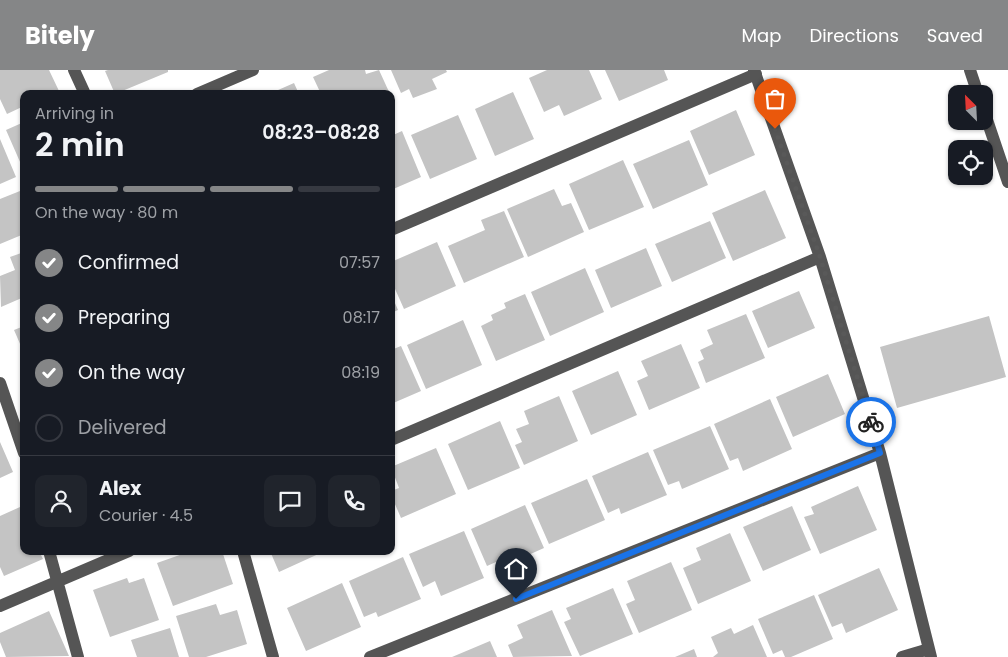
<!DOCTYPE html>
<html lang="en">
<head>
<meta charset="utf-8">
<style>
  :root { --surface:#171b24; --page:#20242c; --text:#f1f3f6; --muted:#9ea1a6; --line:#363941; --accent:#858687 }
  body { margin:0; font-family:Poppins,sans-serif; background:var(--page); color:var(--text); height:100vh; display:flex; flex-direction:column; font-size:19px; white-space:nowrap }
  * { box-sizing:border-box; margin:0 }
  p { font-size:16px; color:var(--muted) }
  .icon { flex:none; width:28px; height:28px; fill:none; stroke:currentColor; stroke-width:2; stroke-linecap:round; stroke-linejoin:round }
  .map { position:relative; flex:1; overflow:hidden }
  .panel { position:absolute; left:20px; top:20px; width:375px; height:465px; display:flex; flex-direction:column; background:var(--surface); border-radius:10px; box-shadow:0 1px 4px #0004 }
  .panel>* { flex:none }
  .needle { width:32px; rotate:336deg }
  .fabs { position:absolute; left:948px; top:15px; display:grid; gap:10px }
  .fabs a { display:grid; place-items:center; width:45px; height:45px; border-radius:10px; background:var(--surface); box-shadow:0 1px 4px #0004; font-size:25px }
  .pin { position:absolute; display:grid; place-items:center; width:42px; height:42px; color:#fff; margin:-51px -21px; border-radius:50% 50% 50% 0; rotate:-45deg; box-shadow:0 0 5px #0007 }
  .pin .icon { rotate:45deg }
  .courier { position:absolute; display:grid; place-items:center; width:50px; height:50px; margin:-25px; border:4px solid #1a73e8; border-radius:50%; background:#fff; color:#222; box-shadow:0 1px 6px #0007 }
  .head em { font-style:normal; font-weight:600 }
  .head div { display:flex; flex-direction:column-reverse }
  .head { display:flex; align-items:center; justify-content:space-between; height:85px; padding:0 15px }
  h1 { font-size:32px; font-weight:600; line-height:38px }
  .bar { display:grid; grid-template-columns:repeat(4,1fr); gap:8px 5px; align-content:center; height:60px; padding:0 15px }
  .bar i { height:6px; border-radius:4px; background:var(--line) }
  .bar .selected { background:var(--accent) }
  .bar p { grid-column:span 4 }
  .line { display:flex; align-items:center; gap:12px; padding:0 15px; border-top:1px solid var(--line) }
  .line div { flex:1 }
  .round { display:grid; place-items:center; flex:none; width:52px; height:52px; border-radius:10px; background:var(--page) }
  ol { padding:0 15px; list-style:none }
  li { display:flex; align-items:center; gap:15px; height:55px }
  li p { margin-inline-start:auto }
  li .icon { padding:5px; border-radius:50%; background:var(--accent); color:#fff; stroke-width:4 }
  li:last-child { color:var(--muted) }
  li i { width:28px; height:28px; border:2px solid var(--line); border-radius:50% }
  header { display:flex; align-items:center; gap:30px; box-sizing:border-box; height:70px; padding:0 25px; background:var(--accent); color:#fff }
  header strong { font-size:24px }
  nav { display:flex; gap:28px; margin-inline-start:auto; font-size:18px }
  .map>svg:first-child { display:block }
  .building { fill:#c4c4c4 }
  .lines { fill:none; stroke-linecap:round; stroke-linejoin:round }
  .minor { stroke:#555; stroke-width:12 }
  .done { stroke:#595959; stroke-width:5; stroke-dasharray:0 9 }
  .route { stroke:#1a73e8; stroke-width:6 }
</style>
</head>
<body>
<header>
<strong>Bitely</strong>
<nav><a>Map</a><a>Directions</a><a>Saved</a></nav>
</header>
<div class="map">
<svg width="1008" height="587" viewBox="0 0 1008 587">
  <rect width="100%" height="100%" fill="#fff"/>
  <path class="building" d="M 0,0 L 49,0 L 59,21 L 53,24 L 24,24 L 24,36 L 7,44 L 0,29 Z
    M 108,0 L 168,0 L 168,2 L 115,24 L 105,1 Z
    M 329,0 L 365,0 L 366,4 L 379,0 L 390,24 L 321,24 L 313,7 Z
    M 391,0 L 446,0 L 447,2 L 432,9 L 437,19 L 413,28 L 409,19 L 401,23 Z
    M 547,0 L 589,0 L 602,29 L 564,46 L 559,35 L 544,42 L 529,8 Z
    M 605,0 L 664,0 L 668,10 L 619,31 Z
    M 294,13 L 299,24 L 269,24 Z
    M 513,22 L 534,69 L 495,86 L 475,39 Z
    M 736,40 L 755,85 L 709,105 L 690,61 Z
    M 458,45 L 477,89 L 430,109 L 411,65 Z
    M 24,52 L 24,101 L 6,60 Z
    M 402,61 L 421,107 L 391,120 L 391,66 Z
    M 0,69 L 16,107 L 0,114 Z
    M 689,70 L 708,115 L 653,139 L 633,94 Z
    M 623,90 L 644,137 L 589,160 L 569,114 Z
    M 554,119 L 562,136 L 571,133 L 584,162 L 528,187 L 507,139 Z
    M 765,120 L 786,168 L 733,191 L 712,143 Z
    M 20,121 L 24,129 L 24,164 L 0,174 L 0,129 Z
    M 504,141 L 524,187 L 464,213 L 448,176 L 485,160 L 481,150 Z
    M 710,151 L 726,188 L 672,212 L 655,174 Z
    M 437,172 L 456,216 L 404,239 L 391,210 L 391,192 Z
    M 646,178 L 662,216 L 611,238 L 595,200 Z
    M 24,182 L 24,227 L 1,237 L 0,206 L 15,200 L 10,187 Z
    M 585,198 L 604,242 L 550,266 L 531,222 Z
    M 799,221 L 815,258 L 768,278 L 752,241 Z
    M 391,224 L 398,240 L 391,243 Z
    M 525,224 L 545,270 L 496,291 L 481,256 L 493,250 L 491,245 L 506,238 L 504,233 Z
    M 746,244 L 765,288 L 706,313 L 698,292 L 704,289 L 700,280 L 713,274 L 707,260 Z
    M 989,246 L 1006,307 L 897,338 L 880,277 Z
    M 463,250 L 482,295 L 426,319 L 407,275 Z
    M 24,256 L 24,283 L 14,260 Z
    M 681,274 L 700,318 L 649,340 L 637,311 L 648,306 L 641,291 Z
    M 401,276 L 421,321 L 391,334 L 391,280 Z
    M 618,301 L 637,345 L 591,365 L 572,321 Z
    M 828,304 L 845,344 L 793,367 L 776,327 Z
    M 559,326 L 578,371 L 524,395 L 515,375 L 522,372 L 516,359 L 529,354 L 524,341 Z
    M 770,329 L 792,379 L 743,401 L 738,388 L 730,391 L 714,354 Z
    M 500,351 L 520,398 L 468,420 L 448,374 Z
    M 710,356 L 729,399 L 682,419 L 679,411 L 668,415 L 653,380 Z
    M 0,372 L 13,402 L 0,408 Z
    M 436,378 L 456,424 L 401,448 L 391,425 L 391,421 L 399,418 L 391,397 Z
    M 648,382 L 667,425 L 621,444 L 619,438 L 608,443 L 592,406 Z
    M 587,409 L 605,450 L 549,474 L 531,433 Z
    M 858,416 L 877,460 L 820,484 L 804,447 L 814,444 L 811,437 Z
    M 525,435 L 544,478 L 499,498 L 496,492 L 487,496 L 471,459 Z
    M 792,436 L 811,480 L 763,501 L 743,457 Z
    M 20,437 L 24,445 L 24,481 L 39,481 L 43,489 L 4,506 L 0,497 L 0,446 Z
    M 464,461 L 484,508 L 441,526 L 435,511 L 423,517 L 409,484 Z
    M 730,463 L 751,511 L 698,534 L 683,498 L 701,490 L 696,478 Z
    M 191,481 L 196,481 L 197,485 L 207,481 L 222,481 L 233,514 L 173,536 L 157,493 Z
    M 270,481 L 325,481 L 279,502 Z
    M 403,487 L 421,529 L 378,547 L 376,542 L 364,547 L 349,511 Z
    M 671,492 L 692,540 L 639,563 L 626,534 L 635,530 L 627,511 Z
    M 879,498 L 898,540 L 846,563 L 842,553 L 832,557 L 818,525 Z
    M 127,508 L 129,513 L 144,508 L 159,550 L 110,567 L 93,520 Z
    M 342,513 L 361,557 L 306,581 L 287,538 Z
    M 613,518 L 633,564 L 580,586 L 564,552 L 571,549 L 566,538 Z
    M 814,525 L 833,569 L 791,587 L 785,587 L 782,580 L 773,584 L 758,549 Z
    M 216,534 L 220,545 L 237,540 L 247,574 L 206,587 L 189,587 L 176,546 Z
    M 552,540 L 572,586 L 513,587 L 508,575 L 523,568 L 517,555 Z
    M 49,541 L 69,586 L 6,587 L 0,572 L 0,563 Z
    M 753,555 L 767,587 L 713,587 L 718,583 L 711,567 L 731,558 L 734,564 Z
    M 170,558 L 179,587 L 137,587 L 131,570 Z
    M 490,571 L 497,587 L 452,587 Z
    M 694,579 L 697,587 L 675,587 Z"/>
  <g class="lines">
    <path class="minor" d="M 74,0 L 85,24
      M 754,0 L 820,187 L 880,383 L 931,587
      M 970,0 L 978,24
      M 197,24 L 253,0
      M 984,41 L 1008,112
      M 391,160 L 756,4
      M 0,313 L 24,383
      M 391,370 L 820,187
      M 49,481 L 78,587
      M 243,481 L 273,587
      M 0,536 L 129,481
      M 370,587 L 880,383
      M 902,587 L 929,579"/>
  </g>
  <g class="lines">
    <path class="done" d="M 775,59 L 820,187 L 871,352"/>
    <path class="route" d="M 516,529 L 880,383 L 871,352"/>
  </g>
</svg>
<div class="fabs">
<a><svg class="needle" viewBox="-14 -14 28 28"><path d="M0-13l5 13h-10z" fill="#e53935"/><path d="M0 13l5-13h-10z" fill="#9ea1a6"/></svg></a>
<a><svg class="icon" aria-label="locate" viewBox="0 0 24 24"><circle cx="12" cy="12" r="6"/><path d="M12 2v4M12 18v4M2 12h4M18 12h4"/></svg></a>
</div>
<div class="pin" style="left:775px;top:59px;background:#ea580c"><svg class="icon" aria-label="bag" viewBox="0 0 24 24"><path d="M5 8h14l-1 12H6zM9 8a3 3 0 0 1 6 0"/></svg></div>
<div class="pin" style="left:516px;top:529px;background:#1f2937"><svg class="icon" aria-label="home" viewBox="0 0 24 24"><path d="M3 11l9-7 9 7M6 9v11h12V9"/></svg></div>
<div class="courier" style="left:871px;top:352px"><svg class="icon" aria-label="bike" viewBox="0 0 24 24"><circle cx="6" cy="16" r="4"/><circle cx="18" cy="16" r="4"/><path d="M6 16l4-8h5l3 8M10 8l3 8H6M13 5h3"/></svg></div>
<section class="panel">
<div class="head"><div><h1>2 min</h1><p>Arriving in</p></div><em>08:23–08:28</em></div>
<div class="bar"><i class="selected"></i><i class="selected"></i><i class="selected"></i><i></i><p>On the way · 80 m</p></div>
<ol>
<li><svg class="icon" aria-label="check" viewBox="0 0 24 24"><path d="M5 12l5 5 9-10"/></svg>Confirmed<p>07:57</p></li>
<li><svg class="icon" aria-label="check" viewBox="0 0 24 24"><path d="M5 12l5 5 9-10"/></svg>Preparing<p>08:17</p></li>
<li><svg class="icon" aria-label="check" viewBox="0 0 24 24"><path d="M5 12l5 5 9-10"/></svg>On the way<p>08:19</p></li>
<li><i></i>Delivered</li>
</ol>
<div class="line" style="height:90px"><a class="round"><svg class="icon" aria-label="person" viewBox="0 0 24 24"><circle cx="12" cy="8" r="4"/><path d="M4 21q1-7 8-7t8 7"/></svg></a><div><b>Alex</b><p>Courier · 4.5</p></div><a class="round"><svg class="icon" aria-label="chat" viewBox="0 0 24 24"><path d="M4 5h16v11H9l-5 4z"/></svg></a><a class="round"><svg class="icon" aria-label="phone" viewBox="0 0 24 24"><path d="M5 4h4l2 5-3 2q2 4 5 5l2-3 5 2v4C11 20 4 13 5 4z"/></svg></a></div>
</section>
</div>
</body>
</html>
